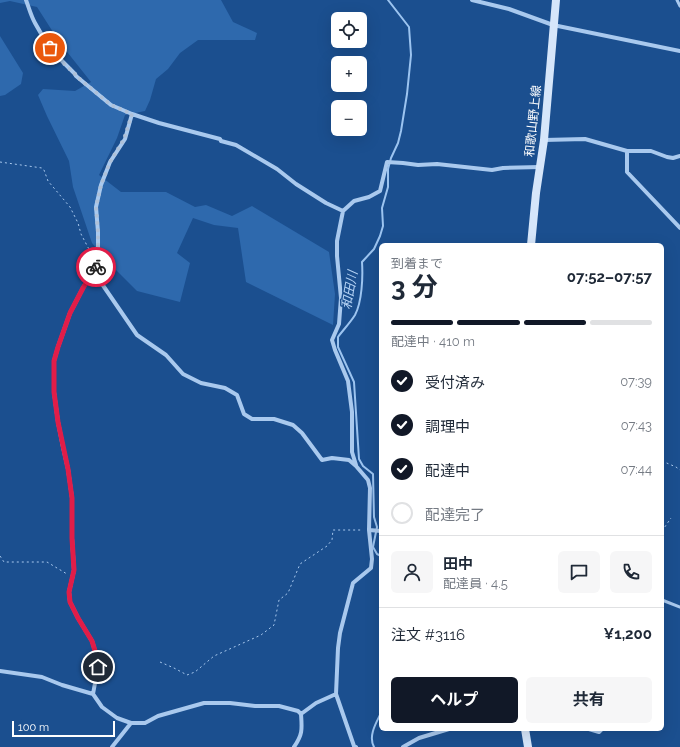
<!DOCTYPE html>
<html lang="ja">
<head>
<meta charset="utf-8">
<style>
  :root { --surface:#fff; --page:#f6f6f7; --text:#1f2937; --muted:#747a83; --line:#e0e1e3; --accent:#111827 }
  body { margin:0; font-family:Raleway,"Noto Sans JP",sans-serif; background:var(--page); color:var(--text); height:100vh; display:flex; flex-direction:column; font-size:15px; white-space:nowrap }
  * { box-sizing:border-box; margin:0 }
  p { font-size:13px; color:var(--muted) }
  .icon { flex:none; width:22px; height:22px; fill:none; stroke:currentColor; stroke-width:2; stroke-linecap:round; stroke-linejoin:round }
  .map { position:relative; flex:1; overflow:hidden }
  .panel { position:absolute; left:379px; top:243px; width:285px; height:488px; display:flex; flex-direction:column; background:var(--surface); border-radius:6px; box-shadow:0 4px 16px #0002 }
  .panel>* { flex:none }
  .controls { position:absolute; left:331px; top:12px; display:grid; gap:8px }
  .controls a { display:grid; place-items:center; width:36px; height:36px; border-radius:6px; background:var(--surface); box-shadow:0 4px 16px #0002; font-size:20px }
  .scale { position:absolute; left:12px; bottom:10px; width:103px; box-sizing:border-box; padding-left:4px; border:2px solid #fff; border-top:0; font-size:11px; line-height:14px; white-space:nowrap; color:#fff; -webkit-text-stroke:3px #1b4f8f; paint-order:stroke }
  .pin { position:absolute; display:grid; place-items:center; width:34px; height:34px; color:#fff; margin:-17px; border:2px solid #fff; border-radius:50%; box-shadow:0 1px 4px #0007 }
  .courier { position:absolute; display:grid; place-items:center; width:40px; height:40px; margin:-20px; border:3px solid #e11d48; border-radius:50%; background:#fff; color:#222; box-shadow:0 1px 5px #0007 }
  .summary em { font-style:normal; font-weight:700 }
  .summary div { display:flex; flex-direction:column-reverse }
  .summary { display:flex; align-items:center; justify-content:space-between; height:68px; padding:0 12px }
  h1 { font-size:26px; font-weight:700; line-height:30px }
  .bar { display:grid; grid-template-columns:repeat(4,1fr); gap:6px 4px; align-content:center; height:48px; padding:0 12px }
  .bar i { height:5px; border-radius:3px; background:var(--line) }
  .bar .current { background:var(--accent) }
  .bar p { grid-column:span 4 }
  .line { display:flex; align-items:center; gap:10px; padding:0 12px; border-top:1px solid var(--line) }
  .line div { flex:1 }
  .round { display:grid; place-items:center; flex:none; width:42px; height:42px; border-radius:6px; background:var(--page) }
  ol { padding:0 12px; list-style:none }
  li { display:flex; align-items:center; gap:12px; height:44px }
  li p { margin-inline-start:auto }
  li .icon { padding:4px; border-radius:50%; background:var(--accent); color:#fff; stroke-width:4 }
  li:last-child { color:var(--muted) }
  li i { width:22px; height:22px; border:2px solid var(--line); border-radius:50% }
  .action { display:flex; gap:8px; margin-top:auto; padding:8px 12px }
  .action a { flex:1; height:46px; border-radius:6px; background:var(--accent); color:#fff; font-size:16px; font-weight:700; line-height:46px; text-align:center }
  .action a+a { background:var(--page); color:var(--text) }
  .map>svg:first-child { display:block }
  .green { fill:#2e69ad }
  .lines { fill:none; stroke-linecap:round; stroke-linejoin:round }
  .stream { stroke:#9cc4f0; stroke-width:2 }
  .path { stroke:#a9c9ee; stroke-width:1; stroke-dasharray:2 3; stroke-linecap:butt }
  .lane { stroke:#a9c9ee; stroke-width:3 }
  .street { stroke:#a9c9ee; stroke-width:4 }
  .secondary { stroke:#d6e6fa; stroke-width:8 }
  .done { stroke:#afc1d8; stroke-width:4; stroke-dasharray:0 7.2 }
  .route { stroke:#e11d48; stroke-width:5 }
  .labels { text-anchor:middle; stroke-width:3; stroke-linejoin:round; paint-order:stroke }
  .street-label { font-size:12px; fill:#fff; stroke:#1b4f8f }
  .water-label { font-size:13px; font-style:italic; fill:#b5d3f5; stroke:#1b4f8f }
</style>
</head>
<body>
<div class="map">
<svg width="680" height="747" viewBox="0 0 680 747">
  <rect width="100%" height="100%" fill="#1b4f8f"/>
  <path class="green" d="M 0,0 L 221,0 L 233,22 L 257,33 L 255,40 L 198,40 L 180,53 L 168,69 L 156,79 L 150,100 L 145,111 L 125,115 L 117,138 L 99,175 L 121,192 L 166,192 L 195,207 L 206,205 L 232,216 L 252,206 L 329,252 L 335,294 L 333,325 L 246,282 L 238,228 L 214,225 L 193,218 L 177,253 L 190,263 L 180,302 L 137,291 L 104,258 L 92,243 L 73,187 L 69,161 L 47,116 L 38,95 L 43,89 L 75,91 L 91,82 L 60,43 L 37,7 L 10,1 L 0,3 Z
    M 0,36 L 23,73 L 21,84 L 5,95 L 0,96 Z"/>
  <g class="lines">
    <path class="stream" d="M 381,556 L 377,554 L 373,547 L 377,527 L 374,517 L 373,474 L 363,466 L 359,459 L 354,382 L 338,347 L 338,337 C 343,330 350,323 355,315 C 362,302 363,277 362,262 L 374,249 L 380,236 L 383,226 L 382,208 L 388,187 L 388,169 L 391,158 L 398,143 L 401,131 L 407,94 L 411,55 L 409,27 L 388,0
      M 374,747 C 368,736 376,723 381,713"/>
    <path class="path" d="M 0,162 L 42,168 L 44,170 L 48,181 L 70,207 L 78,223 L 81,234 L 92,255
      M 662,461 L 676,467 L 680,470
      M 662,531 L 671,518
      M 0,556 L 4,562 L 47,562 L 67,574
      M 160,662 L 174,668 L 187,675 L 195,672 L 214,656 L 261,635 L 274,625 L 279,600 L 288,593 L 300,564 L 327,546 L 332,540 L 333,530 L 363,530"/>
    <path class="lane" d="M 677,0 L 680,6
      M 662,600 L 680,607"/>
    <path class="street" d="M 26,0 C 29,8 31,16 35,23 C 45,43 59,59 75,74 L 76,76 L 111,105 L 132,114 L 159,123 L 220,139 L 221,141 L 236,145 L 277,169 L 296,184 L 326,203 L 343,211
      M 472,0 L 509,9 L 553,25 L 680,51
      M 132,114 L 125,139 L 110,162 L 101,185 L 96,207 L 98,232 L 98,264 L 102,284 L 137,335 L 166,355 L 183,374 L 201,383 L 225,388 L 237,395 L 244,414 L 252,419 L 274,419 L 293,425 L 302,433 L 322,460 L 332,458 L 349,460 L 356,466 L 368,480 L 370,488 L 369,530 L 372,559 L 371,568 L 353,583 L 340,633 L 338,648 L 336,694 L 354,746 L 356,747
      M 544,140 L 585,139 L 627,151 L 651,151 L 667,157 L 673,158 L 680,156
      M 627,151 L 627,172 L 680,228
      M 356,465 L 352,452 L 352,412 L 348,381 L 335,350 L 332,340 L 339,324 L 341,298 L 337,256 L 337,241 L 343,211 L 354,201 L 369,197 L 380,191 L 387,162 L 403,163 L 418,165 L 437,164 L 492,170 L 503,168 L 540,167
      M 369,530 L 381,531
      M 0,671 L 42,677 L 62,685 L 93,694 L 102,707 L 117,718 L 131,723 L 145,723 L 158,716 L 204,703 L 230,703 L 255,706 L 279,706 L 298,711 L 301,714
      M 93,694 L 98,667 L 96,654 L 92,641 L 78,618 L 70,602 L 69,592 L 74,570 L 72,538 L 72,498 L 68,469 L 63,447 L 58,422 L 54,392 L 54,361 L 58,347 L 70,313 L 83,288 L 97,264
      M 301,714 L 316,703 L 336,694
      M 589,729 L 599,732 L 602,729
      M 112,747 L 131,723
      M 294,747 C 303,734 302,729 301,714
      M 403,747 L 419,738 L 449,729"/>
    <path class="secondary" d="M 531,245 L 536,193 L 544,140 L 556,0
      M 525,729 L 528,747"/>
  </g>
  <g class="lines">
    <path class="done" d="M 50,48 L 58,58 L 75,74 L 76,76 L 111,105 L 132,114 L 124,139 L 110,162 L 101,185 L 96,207 L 98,232 L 98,264 L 96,267"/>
    <path class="route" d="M 96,267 L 83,288 L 70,313 L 58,347 L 54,361 L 54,392 L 58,422 L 68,469 L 72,498 L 72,538 L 74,570 L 69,592 L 70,602 L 78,618 L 92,641 L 96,654 L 98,667"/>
  </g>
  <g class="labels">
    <g class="street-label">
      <text transform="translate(533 121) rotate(-84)" y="4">和歌山野上線</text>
    </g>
    <g class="water-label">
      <text transform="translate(349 290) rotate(-80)" y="5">和田川</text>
    </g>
  </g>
</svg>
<div class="controls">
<a><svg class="icon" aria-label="locate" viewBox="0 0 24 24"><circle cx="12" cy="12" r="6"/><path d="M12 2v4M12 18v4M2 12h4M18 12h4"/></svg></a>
<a>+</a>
<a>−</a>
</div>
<div class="scale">100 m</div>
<div class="pin" style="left:50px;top:48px;background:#ea580c"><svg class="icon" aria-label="bag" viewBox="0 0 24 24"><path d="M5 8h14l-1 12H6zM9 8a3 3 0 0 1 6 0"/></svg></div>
<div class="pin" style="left:98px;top:667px;background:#1f2937"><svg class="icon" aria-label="home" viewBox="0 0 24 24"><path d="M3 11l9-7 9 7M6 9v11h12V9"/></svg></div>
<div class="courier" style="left:96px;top:267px"><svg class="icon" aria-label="bike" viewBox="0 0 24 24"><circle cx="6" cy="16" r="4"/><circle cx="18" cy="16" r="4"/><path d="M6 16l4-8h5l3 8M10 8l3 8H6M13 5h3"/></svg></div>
<section class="panel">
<div class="summary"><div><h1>3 分</h1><p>到着まで</p></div><em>07:52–07:57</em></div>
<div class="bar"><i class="current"></i><i class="current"></i><i class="current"></i><i></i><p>配達中 · 410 m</p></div>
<ol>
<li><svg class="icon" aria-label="check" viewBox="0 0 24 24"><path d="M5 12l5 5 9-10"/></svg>受付済み<p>07:39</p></li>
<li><svg class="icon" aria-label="check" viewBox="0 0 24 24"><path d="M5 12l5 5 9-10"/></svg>調理中<p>07:43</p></li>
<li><svg class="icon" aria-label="check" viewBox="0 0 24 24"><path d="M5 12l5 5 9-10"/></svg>配達中<p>07:44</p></li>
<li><i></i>配達完了</li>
</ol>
<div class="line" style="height:72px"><a class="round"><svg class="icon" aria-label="person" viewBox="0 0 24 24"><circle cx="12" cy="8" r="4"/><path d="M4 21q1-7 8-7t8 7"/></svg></a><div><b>田中</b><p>配達員 · 4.5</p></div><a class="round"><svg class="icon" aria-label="chat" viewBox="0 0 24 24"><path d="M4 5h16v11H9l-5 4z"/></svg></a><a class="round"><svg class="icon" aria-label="phone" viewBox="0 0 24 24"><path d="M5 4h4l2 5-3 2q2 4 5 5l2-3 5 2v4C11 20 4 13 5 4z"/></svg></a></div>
<div class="line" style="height:52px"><div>注文 #3116</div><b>¥1,200</b></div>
<div class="action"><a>ヘルプ</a><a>共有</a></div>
</section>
</div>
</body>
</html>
